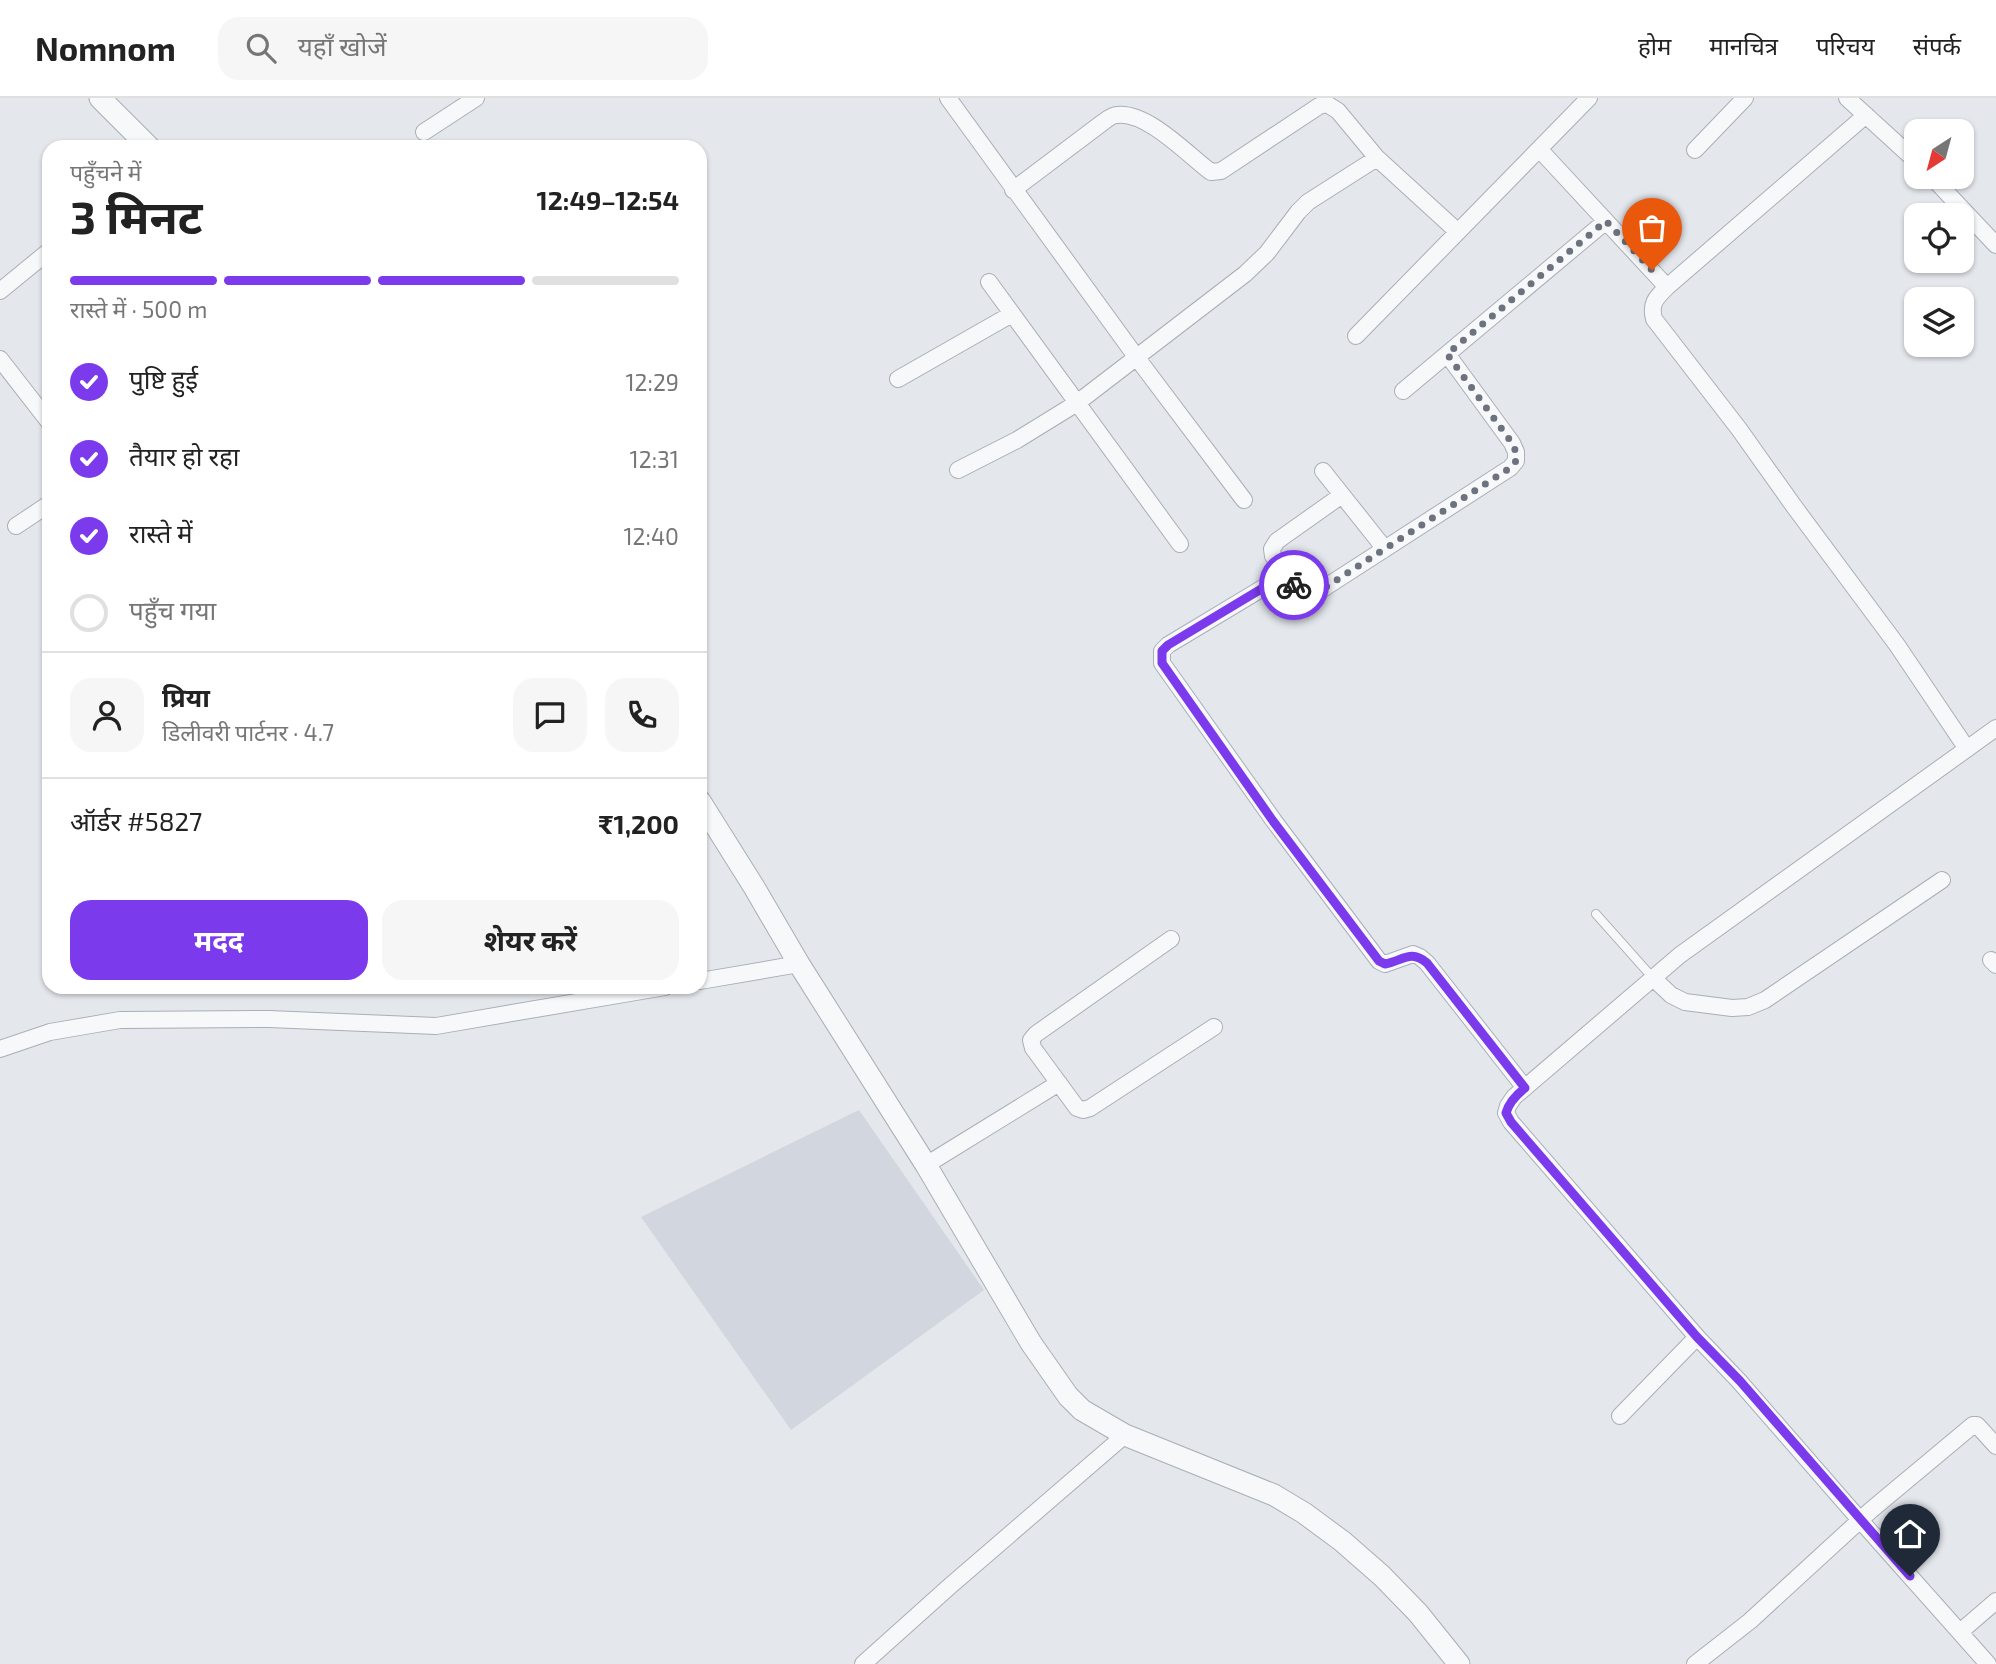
<!DOCTYPE html>
<html lang="hi">
<head>
<meta charset="utf-8">
<style>
  :root { --surface:#fff; --page:#f6f6f6; --text:#222; --muted:#767676; --line:#e0e0e0; --accent:#7c3aed }
  body { margin:0; font-family:"Exo 2","Noto Sans Devanagari",sans-serif; background:var(--page); color:var(--text); height:100vh; display:flex; flex-direction:column; font-size:26px; white-space:nowrap }
  * { box-sizing:border-box; margin:0 }
  p { font-size:23px; color:var(--muted) }
  .icon { flex:none; width:38px; height:38px; fill:none; stroke:currentColor; stroke-width:2; stroke-linecap:round; stroke-linejoin:round }
  .map { position:relative; flex:1; overflow:hidden }
  .panel { position:absolute; left:42px; top:42px; width:665px; height:854px; display:flex; flex-direction:column; background:var(--surface); border-radius:21px; box-shadow:0 2px 5px #0004 }
  .panel>* { flex:none }
  .needle { width:46px; rotate:216deg }
  .tools { position:absolute; left:1904px; top:21px; display:grid; gap:14px }
  .tools a { display:grid; place-items:center; width:70px; height:70px; border-radius:14px; background:var(--surface); box-shadow:0 2px 5px #0004; font-size:35px }
  .pin { position:absolute; display:grid; place-items:center; width:60px; height:60px; color:#fff; margin:-72px -30px; border-radius:50% 50% 50% 0; rotate:-45deg; box-shadow:0 0 7px #0007 }
  .pin .icon { rotate:45deg }
  .courier { position:absolute; display:grid; place-items:center; width:70px; height:70px; margin:-35px; border:5px solid #7c3aed; border-radius:50%; background:#fff; color:#222; box-shadow:0 2px 9px #0007 }
  .headline em { font-style:normal; font-weight:700 }
  .headline div { display:flex; flex-direction:column-reverse }
  .headline { display:flex; align-items:center; justify-content:space-between; height:119px; padding:0 28px }
  h1 { font-size:46px; font-weight:700; line-height:52px }
  .bar { display:grid; grid-template-columns:repeat(4,1fr); gap:10px 7px; align-content:center; height:84px; padding:0 28px }
  .bar i { height:9px; border-radius:5px; background:var(--line) }
  .bar .active { background:var(--accent) }
  .bar p { grid-column:span 4 }
  .line { display:flex; align-items:center; gap:18px; padding:0 28px; border-top:2px solid var(--line) }
  .line div { flex:1 }
  .round { display:grid; place-items:center; flex:none; width:74px; height:74px; border-radius:21px; background:var(--page) }
  ol { padding:0 28px; list-style:none }
  li { display:flex; align-items:center; gap:21px; height:77px }
  li p { margin-inline-start:auto }
  li .icon { padding:7px; border-radius:50%; background:var(--accent); color:#fff; stroke-width:4 }
  li:last-child { color:var(--muted) }
  li i { width:38px; height:38px; border:4px solid var(--line); border-radius:50% }
  .cta { display:flex; gap:14px; margin-top:auto; padding:14px 28px }
  .cta a { flex:1; height:80px; border-radius:21px; background:var(--accent); color:#fff; font-size:28px; font-weight:700; line-height:80px; text-align:center }
  .cta a+a { background:var(--page); color:var(--text) }
  header { display:flex; align-items:center; gap:42px; box-sizing:border-box; height:98px; padding:0 35px; background:var(--surface); border-bottom:2px solid var(--line) }
  header strong { font-size:33px }
  nav { display:flex; gap:38px; margin-inline-start:auto; font-size:24px }
  .search { width:490px; height:63px; background:var(--page); display:flex; align-items:center; gap:18px; box-sizing:border-box; padding:0 24px; border-radius:21px; color:var(--muted); font-size:26px }
  .map>svg:first-child { display:block }
  .built { fill:#d2d6de }
  .lines { fill:none; stroke-linecap:round; stroke-linejoin:round }
  .service-casing { stroke:#a9aeb7; stroke-width:10 }
  .minor-casing { stroke:#a9aeb7; stroke-width:18 }
  .tertiary-casing { stroke:#a9aeb7; stroke-width:23 }
  .service { stroke:#f7f8fa; stroke-width:8 }
  .minor { stroke:#f7f8fa; stroke-width:16 }
  .tertiary { stroke:#f7f8fa; stroke-width:21 }
  .done { stroke:#6c737f; stroke-width:7; stroke-dasharray:0 12.6 }
  .route { stroke:#7c3aed; stroke-width:9 }
</style>
</head>
<body>
<header>
<strong>Nomnom</strong>
<div class="search"><svg class="icon" aria-label="search" viewBox="0 0 24 24"><circle cx="10" cy="10" r="6"/><path d="M15 15l6 6"/></svg>यहाँ खोजें</div>
<nav><a>होम</a><a>मानचित्र</a><a>परिचय</a><a>संपर्क</a></nav>
</header>
<div class="map">
<svg width="1996" height="1566" viewBox="0 0 1996 1566">
  <rect width="100%" height="100%" fill="#e4e7ec"/>
  <path class="built" d="M 859,1012 L 984,1192 L 791,1332 L 641,1119 Z"/>
  <g class="lines">
    <defs>
      <path id="service" d="M 1596,816 L 1653,880"/>
      <path id="minor" d="M 948,0 L 1137,260 L 1244,402
        M 1847,0 L 1916,63
        M 1866,17 L 1667,189 C 1656,200 1650,205 1654,221 L 1739,331 L 1793,407 L 1897,547 L 1967,651
        M 424,34 L 476,0
        M 1540,52 L 1667,189
        M 1695,52 L 1745,0
        M 1932,79 L 1996,147
        M 1013,92 L 1102,25 C 1106,22 1112,17 1117,17 C 1147,13 1188,57 1211,74 L 1221,73 L 1319,8 L 1327,6 L 1338,13 L 1377,60 L 1458,134
        M 989,184 L 1180,446
        M 0,193 L 49,153
        M 1356,238 L 1589,0
        M 0,261 L 49,324
        M 898,281 L 1012,216
        M 1403,293 L 1606,123
        M 958,372 L 1017,342 L 1077,305 L 1245,176 L 1267,155 L 1298,114 L 1308,104 L 1377,60
        M 1323,373 L 1385,451
        M 1342,397 L 1277,443 L 1272,451 L 1273,458 L 1301,495 L 1308,498 L 1318,494 L 1510,370 L 1516,363 L 1516,354 L 1512,345 L 1447,256
        M 16,428 L 49,406
        M 1286,476 L 1168,547 L 1162,553 L 1162,565 L 1274,723 L 1379,863 L 1385,866 L 1413,856 L 1420,859 L 1427,865 L 1525,990
        M 1171,841 L 1036,936 L 1031,942 L 1033,950 L 1077,1010 L 1083,1012 L 1090,1010 L 1214,929
        M 1991,862 L 1996,867
        M 1653,880 L 1671,897 L 1685,904 L 1732,910 L 1748,909 L 1765,902 L 1942,782
        M 700,883 L 799,866
        M 0,951 L 50,934 L 120,922 L 269,921 L 436,928 L 665,889
        M 926,1067 L 1059,985
        M 1620,1318 L 1697,1239
        M 1960,1534 L 1996,1503
        M 863,1566 L 950,1488 L 1125,1337
        M 1695,1566 L 1750,1523 L 1870,1413 L 1973,1327 L 1977,1327 L 1996,1348
        M 1988,1566 L 1860,1422 L 1739,1283 L 1697,1239 L 1511,1024 L 1506,1015 L 1508,1008 L 1514,999 L 1680,857 L 1996,630"/>
      <path id="tertiary" d="M 100,0 L 149,49
        M 700,703 L 754,789 L 799,866 L 926,1067 L 1031,1245 L 1068,1298 L 1082,1312 L 1125,1337 L 1274,1397 L 1304,1415 L 1342,1443 L 1382,1478 L 1418,1515 L 1459,1566"/>
    </defs>
    <use href="#service" class="service-casing"/>
    <use href="#minor" class="minor-casing"/>
    <use href="#tertiary" class="tertiary-casing"/>
    <use href="#service" class="service"/>
    <use href="#minor" class="minor"/>
    <use href="#tertiary" class="tertiary"/>
  </g>
  <g class="lines">
    <path class="done" d="M 1294,487 C 1302,497 1306,498 1318,494 L 1510,370 L 1516,363 L 1516,354 L 1512,345 L 1447,256 L 1606,123 L 1652,172"/>
    <path class="route" d="M 1294,487 L 1286,476 L 1168,547 L 1162,553 L 1162,565 L 1273,723 L 1379,863 L 1385,866 C 1403,863 1410,851 1427,865 L 1525,990 C 1516,997 1509,1004 1506,1015 L 1511,1024 L 1697,1239 L 1740,1283 L 1910,1478"/>
  </g>
</svg>
<div class="tools">
<a><svg class="needle" viewBox="-14 -14 28 28"><path d="M0-13l5 13h-10z" fill="#e53935"/><path d="M0 13l5-13h-10z" fill="#767676"/></svg></a>
<a><svg class="icon" aria-label="locate" viewBox="0 0 24 24"><circle cx="12" cy="12" r="6"/><path d="M12 2v4M12 18v4M2 12h4M18 12h4"/></svg></a>
<a><svg class="icon" aria-label="layers" viewBox="0 0 24 24"><path d="M12 4l9 5-9 5-9-5zM3 14l9 5 9-5"/></svg></a>
</div>
<div class="pin" style="left:1652px;top:172px;background:#ea580c"><svg class="icon" aria-label="bag" viewBox="0 0 24 24"><path d="M5 8h14l-1 12H6zM9 8a3 3 0 0 1 6 0"/></svg></div>
<div class="pin" style="left:1910px;top:1478px;background:#1f2937"><svg class="icon" aria-label="home" viewBox="0 0 24 24"><path d="M3 11l9-7 9 7M6 9v11h12V9"/></svg></div>
<div class="courier" style="left:1294px;top:487px"><svg class="icon" aria-label="bike" viewBox="0 0 24 24"><circle cx="6" cy="16" r="4"/><circle cx="18" cy="16" r="4"/><path d="M6 16l4-8h5l3 8M10 8l3 8H6M13 5h3"/></svg></div>
<section class="panel">
<div class="headline"><div><h1>3 मिनट</h1><p>पहुँचने में</p></div><em>12:49–12:54</em></div>
<div class="bar"><i class="active"></i><i class="active"></i><i class="active"></i><i></i><p>रास्ते में · 500 m</p></div>
<ol>
<li><svg class="icon" aria-label="check" viewBox="0 0 24 24"><path d="M5 12l5 5 9-10"/></svg>पुष्टि हुई<p>12:29</p></li>
<li><svg class="icon" aria-label="check" viewBox="0 0 24 24"><path d="M5 12l5 5 9-10"/></svg>तैयार हो रहा<p>12:31</p></li>
<li><svg class="icon" aria-label="check" viewBox="0 0 24 24"><path d="M5 12l5 5 9-10"/></svg>रास्ते में<p>12:40</p></li>
<li><i></i>पहुँच गया</li>
</ol>
<div class="line" style="height:126px"><a class="round"><svg class="icon" aria-label="person" viewBox="0 0 24 24"><circle cx="12" cy="8" r="4"/><path d="M4 21q1-7 8-7t8 7"/></svg></a><div><b>प्रिया</b><p>डिलीवरी पार्टनर · 4.7</p></div><a class="round"><svg class="icon" aria-label="chat" viewBox="0 0 24 24"><path d="M4 5h16v11H9l-5 4z"/></svg></a><a class="round"><svg class="icon" aria-label="phone" viewBox="0 0 24 24"><path d="M5 4h4l2 5-3 2q2 4 5 5l2-3 5 2v4C11 20 4 13 5 4z"/></svg></a></div>
<div class="line" style="height:91px"><div>ऑर्डर #5827</div><b>₹1,200</b></div>
<div class="cta"><a>मदद</a><a>शेयर करें</a></div>
</section>
</div>
</body>
</html>
